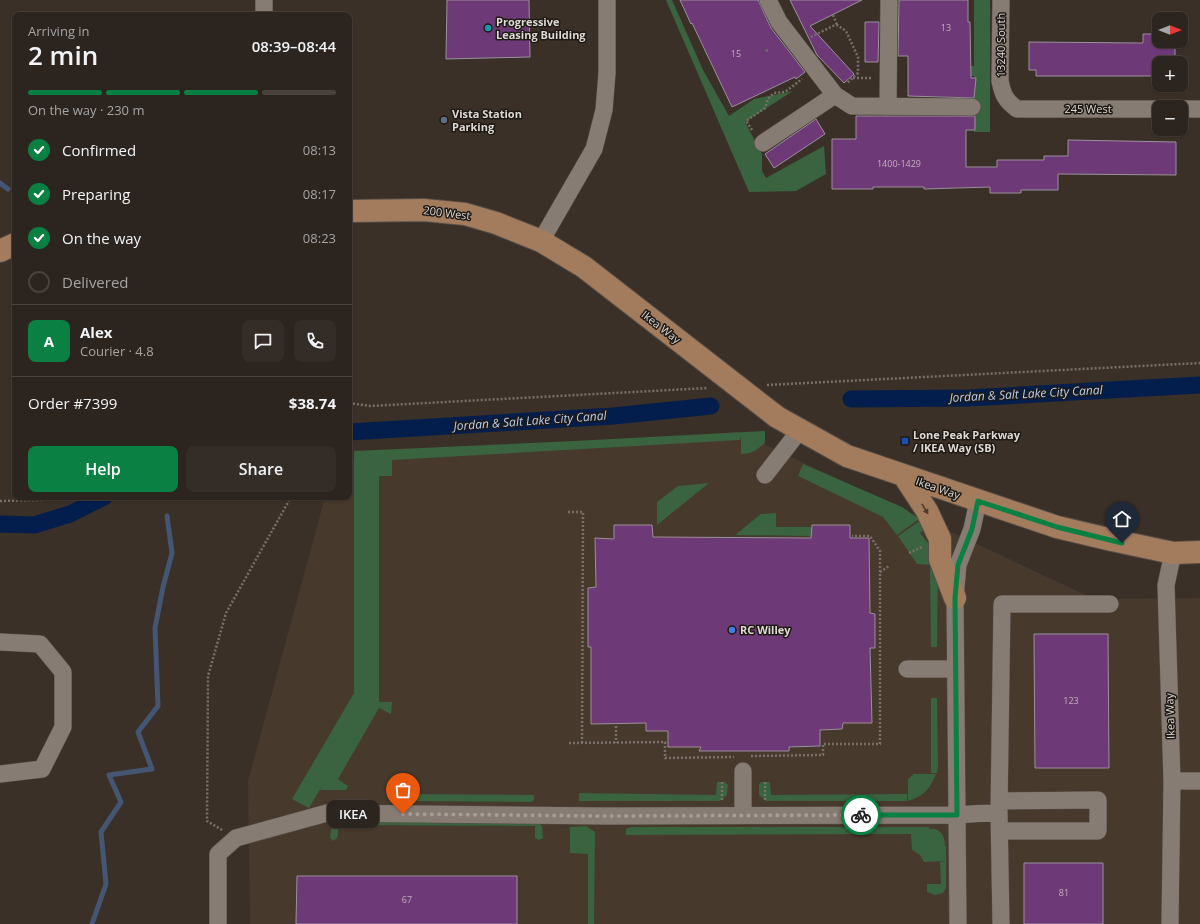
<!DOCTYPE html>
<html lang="en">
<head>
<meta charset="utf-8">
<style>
  :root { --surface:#2c241e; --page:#342c27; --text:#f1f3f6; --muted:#a6a4a4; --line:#48413c; --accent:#0b8043 }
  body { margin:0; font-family:"Open Sans",sans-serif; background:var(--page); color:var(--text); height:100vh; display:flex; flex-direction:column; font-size:15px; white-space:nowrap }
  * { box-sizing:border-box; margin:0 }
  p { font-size:13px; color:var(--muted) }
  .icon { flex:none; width:22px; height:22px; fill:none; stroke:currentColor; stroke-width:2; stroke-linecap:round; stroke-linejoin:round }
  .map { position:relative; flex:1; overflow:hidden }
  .drawer { position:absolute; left:12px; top:12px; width:340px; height:488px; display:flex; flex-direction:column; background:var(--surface); border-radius:8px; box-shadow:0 1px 3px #0004,0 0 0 1px var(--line) }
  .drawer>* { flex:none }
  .needle { width:26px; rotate:90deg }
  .buttons { position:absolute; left:1152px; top:12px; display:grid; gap:8px }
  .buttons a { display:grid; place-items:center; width:36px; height:36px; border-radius:8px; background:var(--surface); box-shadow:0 1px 3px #0004,0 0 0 1px var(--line); font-size:20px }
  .pin { position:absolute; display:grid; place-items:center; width:34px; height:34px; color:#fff; margin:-41px -17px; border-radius:50% 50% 50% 0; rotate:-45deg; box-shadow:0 0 4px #0007 }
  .pin .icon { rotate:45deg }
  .courier { position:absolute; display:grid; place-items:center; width:40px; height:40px; margin:-20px; border:3px solid #0b8043; border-radius:50%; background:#fff; color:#222; box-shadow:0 1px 5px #0007 }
  .bubble { position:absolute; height:28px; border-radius:8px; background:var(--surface); box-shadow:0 1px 3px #0004,0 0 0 1px var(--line); font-size:13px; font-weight:600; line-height:28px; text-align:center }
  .overview em { font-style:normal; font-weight:600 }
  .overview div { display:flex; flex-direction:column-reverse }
  .overview { display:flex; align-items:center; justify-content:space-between; height:68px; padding:0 16px }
  h1 { font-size:26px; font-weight:600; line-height:30px }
  .bar { display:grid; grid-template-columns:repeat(4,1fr); gap:6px 4px; align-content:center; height:48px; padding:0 16px }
  .bar i { height:5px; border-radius:3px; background:var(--line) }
  .bar .on { background:var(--accent) }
  .bar p { grid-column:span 4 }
  .line { display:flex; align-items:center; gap:10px; padding:0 16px; border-top:1px solid var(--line) }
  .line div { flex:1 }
  .round { display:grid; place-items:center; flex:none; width:42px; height:42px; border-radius:8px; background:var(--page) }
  ol { padding:0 16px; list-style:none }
  li { display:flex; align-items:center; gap:12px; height:44px }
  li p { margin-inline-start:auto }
  li .icon { padding:4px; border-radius:50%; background:var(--accent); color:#fff; stroke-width:4 }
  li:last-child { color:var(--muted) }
  li i { width:22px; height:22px; border:2px solid var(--line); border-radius:50% }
  .button { display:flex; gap:8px; margin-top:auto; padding:8px 16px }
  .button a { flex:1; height:46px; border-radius:8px; background:var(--accent); color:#fff; font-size:16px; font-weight:600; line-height:46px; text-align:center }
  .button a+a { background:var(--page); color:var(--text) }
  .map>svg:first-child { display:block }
  .built { fill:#47392c }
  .green { fill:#3a6340 }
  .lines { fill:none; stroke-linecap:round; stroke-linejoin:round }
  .stream { stroke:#455674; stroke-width:5 }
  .canal { stroke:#031e4c; stroke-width:17 }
  .building { fill:#6e3977; stroke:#9a919c }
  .minor-casing { stroke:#564e47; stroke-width:18 }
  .major-casing { stroke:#564e47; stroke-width:24 }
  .path { stroke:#797169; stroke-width:2.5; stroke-dasharray:2 2; stroke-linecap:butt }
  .minor { stroke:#877c73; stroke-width:17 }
  .major { stroke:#a37c5e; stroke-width:22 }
  .oneway { fill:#4c3c2f }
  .done { stroke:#a59e97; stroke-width:4; stroke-dasharray:0 7.2 }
  .route { stroke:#0b8043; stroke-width:5 }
  .culture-dot { fill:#0f9aa8; stroke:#1d1915; stroke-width:1.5 }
  .service-dot { fill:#5c6f8a; stroke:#1d1915; stroke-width:1.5 }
  .transit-dot { fill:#1a4fb4; stroke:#1d1915; stroke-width:1.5 }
  .shop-dot { fill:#3f7fe0; stroke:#1d1915; stroke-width:1.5 }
  .labels { text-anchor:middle; stroke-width:3; stroke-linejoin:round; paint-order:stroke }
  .number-label { font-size:9px; fill:#c3b1bc }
  .poi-label { font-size:11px; font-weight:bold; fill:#dfd9d3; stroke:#1d1915; text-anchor:start }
  .street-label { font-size:11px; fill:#dfd9d3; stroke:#1d1915 }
  .water-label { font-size:12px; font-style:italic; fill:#b6cdf2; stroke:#1d1915 }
</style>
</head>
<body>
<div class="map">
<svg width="1200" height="924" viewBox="0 0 1200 924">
  <rect width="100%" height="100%" fill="#3a3028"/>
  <path class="built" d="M 738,432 L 1094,599 L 1200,598 L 1200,924 L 250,924 L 248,781 L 325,497 L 349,497 L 349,462 Z"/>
  <path class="green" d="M 666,0 L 672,0 L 703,70 L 729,116 L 754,99 L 793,91 L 745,122 L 762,154 L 762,171 L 766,178 L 824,146 L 826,174 L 796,191 L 749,192 Z
    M 974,0 L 990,0 L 990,132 L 974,132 L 974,76 L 907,76 L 913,66 L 974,66 Z
    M 765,431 L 765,443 C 757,450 752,454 741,454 L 741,436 L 740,440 L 392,460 L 392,476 L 379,476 L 379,702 L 392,702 L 391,714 L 379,708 L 338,779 L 329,773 L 348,786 L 346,790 L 320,790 L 325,781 L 309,808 L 292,799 L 354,693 L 354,451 L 574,441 Z
    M 803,464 L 902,507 L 919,519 L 897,535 L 883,517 L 798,476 Z
    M 709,483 L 657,525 L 657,502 L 678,486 Z
    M 776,513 L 776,527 L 811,527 L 811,536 L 735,535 L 761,514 Z
    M 921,520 L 927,527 L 920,533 L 938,556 L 937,647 L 931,647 L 930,565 L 917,564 L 898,536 Z
    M 931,698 L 937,698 L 938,765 L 937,773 L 931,773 Z
    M 914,774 L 936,774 C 930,789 924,796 908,801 L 908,779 Z
    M 717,782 L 725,782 L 728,785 L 727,795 L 720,801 L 579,801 L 579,793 L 716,795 Z
    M 761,782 L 770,782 L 771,795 L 907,794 L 907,801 L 766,801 L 759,795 L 759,785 Z
    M 397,794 L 534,795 L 534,800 L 532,802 L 397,801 Z
    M 339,822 L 538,822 L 542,826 L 543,838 L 539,840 L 535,838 L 535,826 L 339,825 L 337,838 L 333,841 L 330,837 L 332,825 Z
    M 586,826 L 595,832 L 594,924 L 588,924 L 588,854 L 570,853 L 570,827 Z
    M 632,827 L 930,827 L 928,829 C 940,827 945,835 945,846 L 946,846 L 946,861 L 924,862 L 920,855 L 912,850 L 911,834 L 626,835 L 626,829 Z
    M 946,861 L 946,888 L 943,893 L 935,895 L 927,892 L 927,884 L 941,884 L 940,862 Z"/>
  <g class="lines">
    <path class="stream" d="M 0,183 L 8,189
      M 92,924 L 106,884 L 101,832 L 121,802 L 109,775 L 152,769 L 138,732 L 158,706 L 155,628 L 163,587 L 172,553 L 167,516"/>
    <path class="canal" d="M 851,399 L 969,398 L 1200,385
      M 349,432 L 613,416 L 711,406
      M 0,524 L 34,525 L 70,514 L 104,497"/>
  </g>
  <path class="building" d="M 447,0 L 529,0 L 530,57 L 446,59 Z
    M 680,0 L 758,0 L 771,28 L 805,72 L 796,79 L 795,77 L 732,107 L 692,23 L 691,24 Z
    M 790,0 L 862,0 L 810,26 L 854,74 L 844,83 L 817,55 Z
    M 899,0 L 968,0 L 968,22 L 970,22 L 971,78 L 976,78 L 974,98 L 908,96 L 908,56 L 898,56 Z
    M 865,22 L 879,22 L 878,62 L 865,62 Z
    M 1143,34 L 1159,34 L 1159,41 L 1175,41 L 1175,63 L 1159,63 L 1159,76 L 1036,76 L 1036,70 L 1029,70 L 1029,42 L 1143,43 Z
    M 856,116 L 975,116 L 975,130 L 966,130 L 966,167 L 997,167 L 997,160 L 1044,160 L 1044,156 L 1068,156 L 1068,140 L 1176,142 L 1176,175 L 1058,174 L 1058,190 L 1021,190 L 1021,193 L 990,193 L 990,187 L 924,189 L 924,187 L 873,187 L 873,189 L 832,189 L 832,139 L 856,139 Z
    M 816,119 L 825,134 L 774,168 L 765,154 Z
    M 614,525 L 652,525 L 653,537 L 811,538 L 812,525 L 850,525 L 850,538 L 869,538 L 870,613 L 875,614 L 875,648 L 870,648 L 872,723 L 843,723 L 842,729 L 820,730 L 820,746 L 789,747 L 789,751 L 699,751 L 701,747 L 668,747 L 668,731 L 646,731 L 646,723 L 591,724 L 591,647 L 588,647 L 588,588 L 596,587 L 595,538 L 614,539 Z
    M 1034,634 L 1108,634 L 1109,768 L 1035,768 Z
    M 1024,863 L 1103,863 L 1103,924 L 1024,924 Z
    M 297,876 L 517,876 L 517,924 L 296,924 Z"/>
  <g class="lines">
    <defs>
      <path id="minor" d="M 768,0 L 779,22 L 835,95 L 852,106 L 972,107
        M 1001,0 L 1000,81 C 1003,95 1005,100 1017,109 L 1159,109
        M 264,15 L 264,0
        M 888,107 L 889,0
        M 1181,109 L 1200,109
        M 763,143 L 835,95
        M 541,241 L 594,149 L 604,110 L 607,73 L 607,0
        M 765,475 L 800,430
        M 978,501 L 972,529 L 958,565 L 955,598 L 957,815 L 999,812 L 1001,924
        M 0,642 L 40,644 L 63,672 L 63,727 L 42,769 L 0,774
        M 907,669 L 955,669
        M 1172,781 L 1200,781
        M 1000,801 L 1098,800 L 1098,831 L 1000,831
        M 999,812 L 1002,604 L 1110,604
        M 743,815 L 743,771
        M 218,924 L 218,854 L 236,838 L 327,813 L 605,816 L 957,815 L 958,924
        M 1170,924 L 1172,781 L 1166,585 L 1173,553"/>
      <path id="major" d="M 349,211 L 424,210 L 465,214 L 496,223 L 541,241 L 584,267 L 777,417 L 847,456 L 1057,527 L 1112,540 L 1173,553 L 1200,552
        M 0,251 L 15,244
        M 904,476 L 927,511 L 940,539 L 940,559 L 955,598"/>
    </defs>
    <use href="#minor" class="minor-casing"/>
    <use href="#major" class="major-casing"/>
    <path class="path" d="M 833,15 L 837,25
      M 811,37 L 833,26 L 837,25 L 846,31 L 858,57 L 858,73 L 847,83
      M 766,51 L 769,49
      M 853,78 L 872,78
      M 752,130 L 746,121 L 765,108 L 768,99 L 774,93 L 785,92 L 802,79
      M 767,385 L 1200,363
      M 349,403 L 370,406 L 708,388
      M 0,501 L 44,500 L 50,497
      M 568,512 L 583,512 L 582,743
      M 909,553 L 922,547
      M 880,572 L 889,566
      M 616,726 L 616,743
      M 569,743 L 665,742 L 665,758 L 734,757
      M 751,756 L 823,755 L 823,744 L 880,744 L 880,551 L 870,536 L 852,536
      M 722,800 L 722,781
      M 765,800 L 765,781
      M 222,830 L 207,821 L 208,676 L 226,613 L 291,497"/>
    <use href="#minor" class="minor"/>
    <use href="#major" class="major"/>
  </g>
  <defs><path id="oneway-solid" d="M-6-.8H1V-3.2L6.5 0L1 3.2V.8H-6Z"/></defs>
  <use class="oneway" href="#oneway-solid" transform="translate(925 509) rotate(59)"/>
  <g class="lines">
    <path class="done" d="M 403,814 L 605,816 L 861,815"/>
    <path class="route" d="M 861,815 L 957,815 L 955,598 L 958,565 L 972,529 L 978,501 L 1057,527 L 1122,543"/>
  </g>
  <circle class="culture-dot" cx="488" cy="28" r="4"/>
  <circle class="service-dot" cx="444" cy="120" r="4"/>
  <rect class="transit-dot" x="901" y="437" width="8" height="8" rx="2"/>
  <circle class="shop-dot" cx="732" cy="630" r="4"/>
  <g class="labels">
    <g class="number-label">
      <text x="946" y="31">13</text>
      <text x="736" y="57">15</text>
      <text x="899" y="167">1400-1429</text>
      <text x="1071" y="704">123</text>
      <text x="1064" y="896">81</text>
      <text x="407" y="903">67</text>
    </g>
    <g class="poi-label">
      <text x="496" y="26">Progressive<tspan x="496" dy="13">Leasing Building</tspan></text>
      <text x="452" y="118">Vista Station<tspan x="452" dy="13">Parking</tspan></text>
      <text x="913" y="439">Lone Peak Parkway<tspan x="913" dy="13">/ IKEA Way (SB)</tspan></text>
      <text x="740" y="634">RC Willey</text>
    </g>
    <g class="street-label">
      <text transform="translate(1001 45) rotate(-90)" y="4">13240 South</text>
      <text x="1088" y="113">245 West</text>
      <text transform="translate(447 213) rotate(7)" y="4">200 West</text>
      <text transform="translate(661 327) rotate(38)" y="4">Ikea Way</text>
      <text transform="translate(938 488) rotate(19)" y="4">Ikea Way</text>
      <text transform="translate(1170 716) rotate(-92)" y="4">Ikea Way</text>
    </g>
    <g class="water-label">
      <text transform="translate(1026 394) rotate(-3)" y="4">Jordan &amp; Salt Lake City Canal</text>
      <text transform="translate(530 421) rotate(-4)" y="4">Jordan &amp; Salt Lake City Canal</text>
    </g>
  </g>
</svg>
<div class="buttons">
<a><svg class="needle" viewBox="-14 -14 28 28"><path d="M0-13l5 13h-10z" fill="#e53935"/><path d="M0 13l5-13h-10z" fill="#a6a4a4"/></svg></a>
<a>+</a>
<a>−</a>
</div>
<div class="pin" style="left:403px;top:814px;background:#ea580c"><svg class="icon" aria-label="bag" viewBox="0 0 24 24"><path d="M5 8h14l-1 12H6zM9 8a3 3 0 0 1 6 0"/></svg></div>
<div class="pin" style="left:1122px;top:543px;background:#1f2937"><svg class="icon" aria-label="home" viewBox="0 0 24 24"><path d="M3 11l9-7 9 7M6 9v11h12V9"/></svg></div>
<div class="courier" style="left:861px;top:815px"><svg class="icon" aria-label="bike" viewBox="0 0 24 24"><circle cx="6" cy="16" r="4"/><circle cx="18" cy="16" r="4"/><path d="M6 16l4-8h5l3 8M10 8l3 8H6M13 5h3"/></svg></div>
<div class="bubble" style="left:327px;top:800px;width:52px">IKEA</div>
<section class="drawer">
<div class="overview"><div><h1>2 min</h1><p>Arriving in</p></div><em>08:39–08:44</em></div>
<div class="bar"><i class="on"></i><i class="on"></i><i class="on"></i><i></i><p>On the way · 230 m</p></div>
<ol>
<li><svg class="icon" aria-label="check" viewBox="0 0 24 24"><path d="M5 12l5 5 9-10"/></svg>Confirmed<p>08:13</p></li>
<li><svg class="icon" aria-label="check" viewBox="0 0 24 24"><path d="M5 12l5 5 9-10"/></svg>Preparing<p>08:17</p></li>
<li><svg class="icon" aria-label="check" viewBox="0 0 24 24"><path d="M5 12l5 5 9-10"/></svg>On the way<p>08:23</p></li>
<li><i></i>Delivered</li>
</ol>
<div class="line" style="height:72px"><b class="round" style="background:var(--accent);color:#fff">A</b><div><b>Alex</b><p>Courier · 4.8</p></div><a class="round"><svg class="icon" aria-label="chat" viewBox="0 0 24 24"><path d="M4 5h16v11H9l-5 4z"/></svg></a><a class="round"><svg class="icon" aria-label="phone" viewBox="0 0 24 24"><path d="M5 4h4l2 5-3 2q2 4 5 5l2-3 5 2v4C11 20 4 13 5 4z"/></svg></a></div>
<div class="line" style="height:52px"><div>Order #7399</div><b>$38.74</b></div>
<div class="button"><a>Help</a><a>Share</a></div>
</section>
</div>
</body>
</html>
